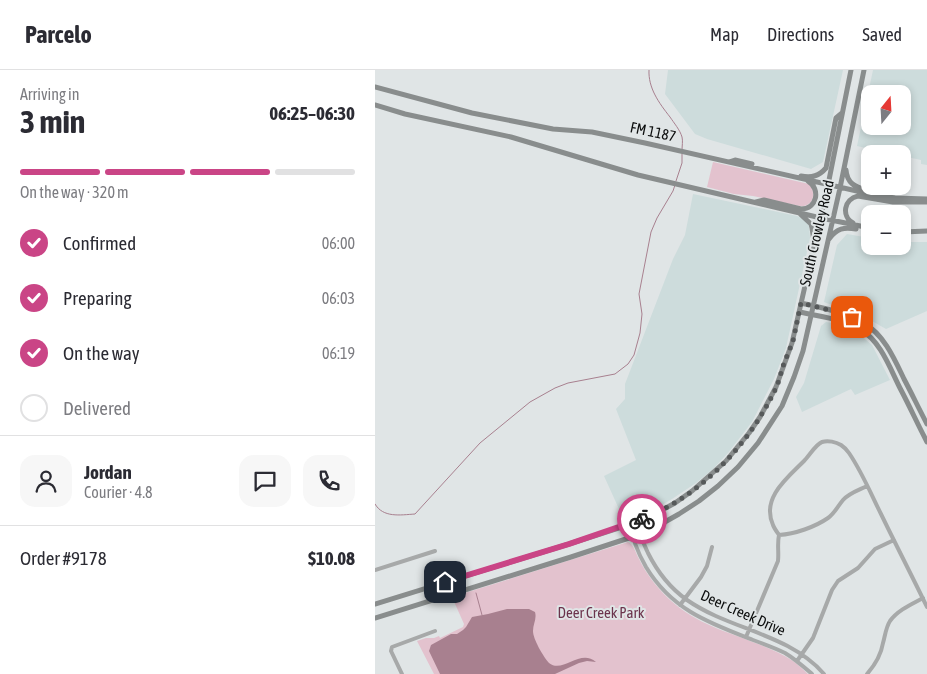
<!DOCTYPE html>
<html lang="en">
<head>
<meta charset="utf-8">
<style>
  :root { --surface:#fff; --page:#f7f7f7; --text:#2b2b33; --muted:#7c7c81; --line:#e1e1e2; --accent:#ca4586 }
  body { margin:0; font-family:"Asap Condensed",sans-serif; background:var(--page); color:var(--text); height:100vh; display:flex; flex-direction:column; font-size:19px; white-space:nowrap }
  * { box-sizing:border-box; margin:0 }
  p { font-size:16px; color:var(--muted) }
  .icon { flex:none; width:28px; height:28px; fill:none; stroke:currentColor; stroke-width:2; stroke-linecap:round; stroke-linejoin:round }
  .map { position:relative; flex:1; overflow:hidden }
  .drawer { display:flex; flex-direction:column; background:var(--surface); width:375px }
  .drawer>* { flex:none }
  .needle { width:32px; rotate:18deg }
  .tools { position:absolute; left:486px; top:15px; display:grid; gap:10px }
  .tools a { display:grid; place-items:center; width:50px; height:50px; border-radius:10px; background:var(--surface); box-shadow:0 2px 8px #0003; font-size:25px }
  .pin { position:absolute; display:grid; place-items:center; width:42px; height:42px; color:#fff; margin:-21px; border-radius:10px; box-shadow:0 2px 8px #0006 }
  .courier { position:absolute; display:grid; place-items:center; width:50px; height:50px; margin:-25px; border:4px solid #ca4586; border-radius:50%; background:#fff; color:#222; box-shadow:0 1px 6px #0007 }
  .headline em { font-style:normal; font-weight:700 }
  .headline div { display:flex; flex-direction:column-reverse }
  .headline { display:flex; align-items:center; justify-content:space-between; height:85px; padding:0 20px }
  h1 { font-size:32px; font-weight:700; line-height:38px }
  .bar { display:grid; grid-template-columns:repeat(4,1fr); gap:8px 5px; align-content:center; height:60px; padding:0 20px }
  .bar i { height:6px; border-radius:4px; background:var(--line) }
  .bar .on { background:var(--accent) }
  .bar p { grid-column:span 4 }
  .line { display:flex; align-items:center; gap:12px; padding:0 20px; border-top:1px solid var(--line) }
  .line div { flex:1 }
  .round { display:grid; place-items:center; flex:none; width:52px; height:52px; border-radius:15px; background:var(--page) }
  ol { padding:0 20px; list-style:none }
  li { display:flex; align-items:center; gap:15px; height:55px }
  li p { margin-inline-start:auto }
  li .icon { padding:5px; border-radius:50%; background:var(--accent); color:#fff; stroke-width:4 }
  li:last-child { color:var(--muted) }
  li i { width:28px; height:28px; border:2px solid var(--line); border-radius:50% }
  header { display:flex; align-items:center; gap:30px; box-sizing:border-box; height:70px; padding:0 25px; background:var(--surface); border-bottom:1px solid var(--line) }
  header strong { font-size:24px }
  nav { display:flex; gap:28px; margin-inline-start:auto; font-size:18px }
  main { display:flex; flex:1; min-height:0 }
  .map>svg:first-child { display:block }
  .built { fill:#cddcdc; fill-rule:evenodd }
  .green { fill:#e3c2ce }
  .water { fill:#a8808f }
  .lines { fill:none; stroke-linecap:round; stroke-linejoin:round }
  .stream { stroke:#a8808f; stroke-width:1 }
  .street { stroke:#a7a9a9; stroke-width:4 }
  .secondary { stroke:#898d8d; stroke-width:5 }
  .done { stroke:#56595a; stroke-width:5; stroke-dasharray:0 9 }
  .route { stroke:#ca4586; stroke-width:6 }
  .labels { text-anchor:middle; stroke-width:4; stroke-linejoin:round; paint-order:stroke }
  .street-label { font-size:15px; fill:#0c0e0e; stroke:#e0e5e6 }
  .park-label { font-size:15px; fill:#6b334c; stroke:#e0e5e6 }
</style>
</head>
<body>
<header>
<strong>Parcelo</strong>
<nav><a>Map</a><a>Directions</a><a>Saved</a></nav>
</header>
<main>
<section class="drawer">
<div class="headline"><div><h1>3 min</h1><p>Arriving in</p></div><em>06:25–06:30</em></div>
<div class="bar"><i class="on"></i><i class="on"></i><i class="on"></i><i></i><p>On the way · 320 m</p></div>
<ol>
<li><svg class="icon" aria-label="check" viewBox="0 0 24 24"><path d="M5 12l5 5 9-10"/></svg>Confirmed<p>06:00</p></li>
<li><svg class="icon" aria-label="check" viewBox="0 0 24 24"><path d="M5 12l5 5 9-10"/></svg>Preparing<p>06:03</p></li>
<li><svg class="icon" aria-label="check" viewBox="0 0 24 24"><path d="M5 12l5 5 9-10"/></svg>On the way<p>06:19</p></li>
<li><i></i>Delivered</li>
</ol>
<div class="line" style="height:90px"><a class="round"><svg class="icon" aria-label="person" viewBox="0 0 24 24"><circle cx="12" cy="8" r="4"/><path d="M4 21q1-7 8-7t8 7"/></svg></a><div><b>Jordan</b><p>Courier · 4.8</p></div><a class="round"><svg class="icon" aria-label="chat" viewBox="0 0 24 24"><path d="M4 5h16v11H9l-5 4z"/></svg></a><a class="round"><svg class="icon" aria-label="phone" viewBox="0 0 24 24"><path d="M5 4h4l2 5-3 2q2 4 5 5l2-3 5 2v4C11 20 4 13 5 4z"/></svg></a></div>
<div class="line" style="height:65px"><div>Order #9178</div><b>$10.08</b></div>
</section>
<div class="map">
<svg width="552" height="604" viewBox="0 0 552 604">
  <rect width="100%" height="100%" fill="#e0e5e6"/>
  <path class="built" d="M 293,0 L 468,0 L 448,92 L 436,99 L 332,69 L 320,64 L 290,24 Z
    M 498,0 L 552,0 L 552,95 L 546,94 L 546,90 L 528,86 L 528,84 L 516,84 L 482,76 ZM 495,24 L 528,24 L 528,56 L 495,56 Z
    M 318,124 L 422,146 L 429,149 L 434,155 L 435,168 L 411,278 L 399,309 L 377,352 L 353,383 L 338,399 L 321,413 L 297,429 L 273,443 L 263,447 L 249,450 L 229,406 L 261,390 L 241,339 L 250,329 L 250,314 L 298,189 L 310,165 Z
    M 472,164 L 495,168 L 495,176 L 528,176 L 528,172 L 552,172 L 552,241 L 511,259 L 490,247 L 449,232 L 462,175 Z
    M 451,252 L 467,255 L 484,264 L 497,275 L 515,310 L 480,325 L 476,319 L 427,342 L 421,327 L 429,313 L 446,256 Z"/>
  <path class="green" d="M 338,92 L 434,114 C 442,123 438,137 425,136 L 378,126 L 359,124 L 332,117 Z
    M 253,472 C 259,475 260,481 263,487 C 272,506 285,522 301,535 C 335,563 382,568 418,591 C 424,595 428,600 433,604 L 59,604 L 42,571 L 51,568 L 59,568 L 64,566 L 65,568 L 88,557 L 89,554 L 77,527 Z"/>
  <path class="water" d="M 132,539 L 154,539 L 160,542 C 162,549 158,554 158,561 C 158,569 168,586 174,593 C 188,604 205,578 221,592 L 212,591 L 204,593 L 180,604 L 65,604 L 54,581 L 56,575 L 76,564 L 82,564 L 88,560 L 91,557 L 97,547 L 113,544 Z"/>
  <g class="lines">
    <path class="stream" d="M 274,0 C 273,18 284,33 295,47 C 299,53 305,60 307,67 C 308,71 307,76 307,80
      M 301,111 L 307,93 L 307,84
      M 0,434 C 8,448 25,445 40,444 L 105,373 L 155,332 L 180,318 L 193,313 L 240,304 L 253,294 L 259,285 L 265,263 L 267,244 L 264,224 L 276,162 L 282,148 L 298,121 L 300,115
      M 101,523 L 107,545"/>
    <path class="street" d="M 256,454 C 266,465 267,470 273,483 C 282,501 295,518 312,530 C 355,560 413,563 449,604
      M 256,454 C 257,470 263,483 271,497 C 297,540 334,553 378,570 C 389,574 400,578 410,583 C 420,589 429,597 437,604
      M 404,465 C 420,464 440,457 453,448 C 459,444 463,436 468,430 C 474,423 484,420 492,416
      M 0,500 L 60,481
      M 305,535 L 326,507 L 332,496 L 337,477
      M 371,567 L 403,491 C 404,482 402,474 404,465 C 402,462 399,458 398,455 C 386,428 412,408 429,391 C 434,386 441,374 447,372 C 453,370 461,372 466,375 C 469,377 472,380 474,383 C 487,402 496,424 506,444 C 521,475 537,506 552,537
      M 422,591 L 438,568 L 457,520 L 463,511 L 483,498 L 500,479 L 519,470
      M 27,604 L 16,581 L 17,577 L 60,561
      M 492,604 C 500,595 506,585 508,573 C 510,566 511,557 515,551 C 523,540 537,534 548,528"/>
    <path class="secondary" d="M 0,17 L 97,43 L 178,59 L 217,62 L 270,73 L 495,124 L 520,128 L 552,129
      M 0,35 L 30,44 L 136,67 L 263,105 L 446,148 L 495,158
      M 354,92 L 360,90 L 377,94
      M 471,100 C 472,113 480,117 491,120
      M 426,106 C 437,108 444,106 451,98 L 461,48 L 467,43
      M 381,132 L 389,130 L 426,139 C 442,139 446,119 433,111
      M 424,143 L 436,154 L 437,158 L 439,172
      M 478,153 C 466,146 469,129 483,126 L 518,132 L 552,132
      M 528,162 L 552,161
      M 454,169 C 462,158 469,157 481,159
      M 426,233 C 447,238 470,242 489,253 C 509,265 519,288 529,309 C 537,324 544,339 552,354
      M 424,242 C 445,246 467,249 486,260 C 506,271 516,301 526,320 C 535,337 543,355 552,372
      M 0,534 L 194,474 L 256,454 L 276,446 L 300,433 L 317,421 L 351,391 L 374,363 L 385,347 L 401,317 L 417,273 L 453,115 L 476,0
      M 0,548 L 196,487 L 257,467 L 281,457 L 304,444 L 324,431 L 343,416 L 363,397 L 383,373 L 407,336 L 419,307 L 428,281 L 465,118 L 489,0"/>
  </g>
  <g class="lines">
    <path class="done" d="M 267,449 C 326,426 374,375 401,318 C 404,311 406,303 408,296 C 411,288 415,279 418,271 C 421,258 423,246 426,233 L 458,241 L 477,247"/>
    <path class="route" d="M 70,512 L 194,474 L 267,449"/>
  </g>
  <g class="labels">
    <g class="street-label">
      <text transform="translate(278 62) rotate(12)" y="5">FM 1187</text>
      <text transform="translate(442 163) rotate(-77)" y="5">South Crowley Road</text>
      <text transform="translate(368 543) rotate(24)" y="5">Deer Creek Drive</text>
    </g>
    <g class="park-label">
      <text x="226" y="548">Deer Creek Park</text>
    </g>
  </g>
</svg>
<div class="tools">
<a><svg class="needle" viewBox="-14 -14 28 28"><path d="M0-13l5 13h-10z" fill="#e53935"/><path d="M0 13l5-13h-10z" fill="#7c7c81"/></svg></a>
<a>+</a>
<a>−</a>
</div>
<div class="pin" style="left:477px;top:247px;background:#ea580c"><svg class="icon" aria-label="bag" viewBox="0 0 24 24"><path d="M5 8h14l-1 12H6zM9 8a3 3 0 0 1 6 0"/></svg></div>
<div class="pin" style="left:70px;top:512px;background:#1f2937"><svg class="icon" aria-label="home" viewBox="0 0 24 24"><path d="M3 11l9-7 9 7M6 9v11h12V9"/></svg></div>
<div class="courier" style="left:267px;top:449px"><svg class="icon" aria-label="bike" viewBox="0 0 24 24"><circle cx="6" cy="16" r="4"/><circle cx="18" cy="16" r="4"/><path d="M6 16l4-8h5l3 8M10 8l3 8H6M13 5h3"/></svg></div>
</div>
</main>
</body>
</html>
